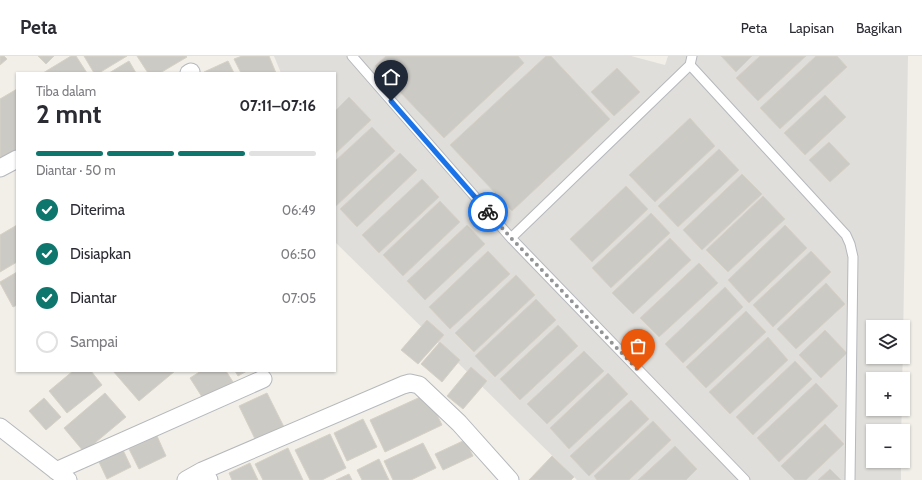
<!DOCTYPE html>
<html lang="id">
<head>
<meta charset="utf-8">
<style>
  :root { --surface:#fff; --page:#f2f2f3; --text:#2b2b33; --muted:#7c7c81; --line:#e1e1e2; --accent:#0f766e }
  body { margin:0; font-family:Cabin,sans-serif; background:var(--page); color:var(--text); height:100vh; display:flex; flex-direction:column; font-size:15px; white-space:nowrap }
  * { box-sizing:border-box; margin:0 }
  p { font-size:13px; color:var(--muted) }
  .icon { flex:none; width:22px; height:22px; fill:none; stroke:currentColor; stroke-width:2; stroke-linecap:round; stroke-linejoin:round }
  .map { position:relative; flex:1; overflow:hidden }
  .sheet { position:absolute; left:16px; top:16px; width:320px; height:300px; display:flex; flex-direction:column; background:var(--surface); border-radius:0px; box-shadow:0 1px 3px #0004 }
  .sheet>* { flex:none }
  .controls { position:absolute; left:866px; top:264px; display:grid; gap:8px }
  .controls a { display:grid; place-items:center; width:44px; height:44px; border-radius:0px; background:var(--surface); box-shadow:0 1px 3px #0004; font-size:20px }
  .pin { position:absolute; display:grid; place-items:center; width:34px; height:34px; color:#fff; margin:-41px -17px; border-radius:50% 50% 50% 0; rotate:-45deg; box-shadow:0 0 4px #0007 }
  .pin .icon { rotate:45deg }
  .courier { position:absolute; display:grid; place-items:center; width:40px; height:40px; margin:-20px; border:3px solid #1a73e8; border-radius:50%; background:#fff; color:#222; box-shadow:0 1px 5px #0007 }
  .head em { font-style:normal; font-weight:700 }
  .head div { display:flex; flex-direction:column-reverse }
  .head { display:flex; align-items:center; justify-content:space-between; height:68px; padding:0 20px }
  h1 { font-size:26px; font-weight:700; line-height:30px }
  .bar { display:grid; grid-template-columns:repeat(4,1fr); gap:6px 4px; align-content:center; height:48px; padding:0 20px }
  .bar i { height:5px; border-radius:3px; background:var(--line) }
  .bar .selected { background:var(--accent) }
  .bar p { grid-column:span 4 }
  ol { padding:0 20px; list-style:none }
  li { display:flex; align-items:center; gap:12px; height:44px }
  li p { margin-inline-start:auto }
  li .icon { padding:4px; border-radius:50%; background:var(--accent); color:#fff; stroke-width:4 }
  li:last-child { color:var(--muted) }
  li i { width:22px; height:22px; border:2px solid var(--line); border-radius:50% }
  header { display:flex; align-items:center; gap:24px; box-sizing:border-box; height:56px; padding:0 20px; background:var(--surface); border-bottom:1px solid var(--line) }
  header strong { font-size:19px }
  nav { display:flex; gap:22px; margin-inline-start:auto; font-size:14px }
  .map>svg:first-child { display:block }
  .industrial { fill:#e0deda }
  .building { fill:#cccac5; stroke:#d6d1c6 }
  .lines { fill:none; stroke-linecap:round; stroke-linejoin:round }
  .lane-casing { stroke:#b5b8bc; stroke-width:11 }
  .street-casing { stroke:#b5b8bc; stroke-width:19 }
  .lane { stroke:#fff; stroke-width:9 }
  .street { stroke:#fff; stroke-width:17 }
  .done { stroke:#929495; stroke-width:4; stroke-dasharray:0 7.2 }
  .route { stroke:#1a73e8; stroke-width:5 }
</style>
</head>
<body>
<header>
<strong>Peta</strong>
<nav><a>Peta</a><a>Lapisan</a><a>Bagikan</a></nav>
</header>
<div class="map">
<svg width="922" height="424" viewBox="0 0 922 424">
  <rect width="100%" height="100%" fill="#f1efe8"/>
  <path class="industrial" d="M 274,0 L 631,0 L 665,9 L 668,0 L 908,0 L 903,284 L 903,271 L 873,271 L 873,301 L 903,301 L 902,323 L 873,323 L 873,353 L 902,353 L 901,375 L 873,375 L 873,405 L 901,405 L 901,424 L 577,424 L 335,186 L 335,17 L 281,17 Z"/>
  <path class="building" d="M 0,0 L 4,0 L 7,3 L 0,9 Z
    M 38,0 L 54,0 L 46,8 Z
    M 71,0 L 76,0 L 87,17 L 43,17 Z
    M 84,0 L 127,0 L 99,17 L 94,17 Z
    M 137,0 L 186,0 L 187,1 L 160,17 L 148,17 Z
    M 242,0 L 269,0 L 276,17 L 241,17 L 234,3 Z
    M 386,0 L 518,0 L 524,7 L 444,82 L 375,10 Z
    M 546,0 L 551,0 L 610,63 L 512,155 L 450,89 Z
    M 721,0 L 752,0 L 736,16 Z
    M 760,0 L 806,0 L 758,45 L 736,22 Z
    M 816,0 L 837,0 L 847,11 L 780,73 L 760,52 Z
    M 129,5 L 136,17 L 109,17 Z
    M 228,5 L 234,17 L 204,17 L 204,16 Z
    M 617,12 L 640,36 L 614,60 L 591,36 Z
    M 17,33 L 17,94 L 0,104 L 0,43 Z
    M 825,39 L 846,61 L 805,99 L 784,77 Z
    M 349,41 L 371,64 L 335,98 L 335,55 Z
    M 690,62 L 715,90 L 655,146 L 629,119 Z
    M 372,71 L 395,95 L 335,151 L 335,105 Z
    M 829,86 L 850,108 L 830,126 L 809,104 Z
    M 719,93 L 739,114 L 678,171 L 658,150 Z
    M 400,97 L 417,114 L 357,171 L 340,153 Z
    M 742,118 L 762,138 L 702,194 L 683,174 Z
    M 422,123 L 439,141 L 379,197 L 362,179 Z
    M 626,130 L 648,153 L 592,206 L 570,183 Z
    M 763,140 L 785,163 L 728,216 L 706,194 Z
    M 440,145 L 460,166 L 403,220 L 383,199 Z
    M 651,157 L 670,177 L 611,232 L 592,212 Z
    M 17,169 L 17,206 L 0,216 L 0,179 Z
    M 467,169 L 485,188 L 425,244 L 407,225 Z
    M 785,169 L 807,192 L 749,247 L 728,224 Z
    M 670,182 L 691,204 L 633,258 L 612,237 Z
    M 488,195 L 510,218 L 450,273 L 429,251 Z
    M 811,195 L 831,216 L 773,271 L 753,249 Z
    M 699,207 L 718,227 L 659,281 L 640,262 Z
    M 17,216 L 17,249 L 13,251 L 0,227 L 0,226 Z
    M 516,219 L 535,239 L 474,296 L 455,277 Z
    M 826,227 L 845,248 L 796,293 L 777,273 Z
    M 725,231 L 743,251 L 683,307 L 665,288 Z
    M 536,243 L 556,264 L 495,321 L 475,300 Z
    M 746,255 L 766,276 L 706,332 L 686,311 Z
    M 427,264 L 444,279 L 418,308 L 401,294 Z
    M 558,269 L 578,290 L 520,344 L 500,323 Z
    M 825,274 L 847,297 L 821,322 L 799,299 Z
    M 768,281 L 788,304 L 730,358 L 709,336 Z
    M 440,286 L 460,304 L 442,326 L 421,308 Z
    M 584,295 L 604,315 L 547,368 L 527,348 Z
    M 795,305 L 812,323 L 753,379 L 736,361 Z
    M 471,311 L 487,325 L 463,353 L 447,340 Z
    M 73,315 L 91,315 L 102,329 L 67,357 L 49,335 Z
    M 113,315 L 175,315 L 139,345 Z
    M 201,315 L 226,315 L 233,326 L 204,344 L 190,322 Z
    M 235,315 L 247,315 L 238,320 Z
    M 608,317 L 628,338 L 569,393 L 550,372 Z
    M 816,327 L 838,350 L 779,406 L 757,382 Z
    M 105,337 L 126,361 L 84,396 L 64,372 Z
    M 267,337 L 285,373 L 257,387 L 239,350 Z
    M 427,338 L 442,369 L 385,396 L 370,364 Z
    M 44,342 L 61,361 L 46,374 L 29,355 Z
    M 631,344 L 649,363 L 589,420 L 570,400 Z
    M 363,363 L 377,391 L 347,405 L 334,377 Z
    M 653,365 L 671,384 L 629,424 L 597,424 L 594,420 Z
    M 825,368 L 844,388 L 806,424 L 795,424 L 781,410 Z
    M 330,378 L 346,412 L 322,424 L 310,424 L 295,394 Z
    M 157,380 L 166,400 L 139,413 L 129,393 Z
    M 465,384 L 473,400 L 443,414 L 435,398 Z
    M 423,387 L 436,412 L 411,424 L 393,424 L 384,405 Z
    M 675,390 L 697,413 L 686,424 L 638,424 Z
    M 288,392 L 303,424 L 263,424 L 255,408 Z
    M 123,394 L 131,411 L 107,423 L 99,406 Z
    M 552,400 L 574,421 L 571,424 L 529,424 Z
    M 379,403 L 389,424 L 362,424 L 357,414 Z
    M 250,407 L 258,424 L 232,424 L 229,417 Z
    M 830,413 L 841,424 L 818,424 Z
    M 349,418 L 352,424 L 336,424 Z"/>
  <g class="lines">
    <defs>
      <path id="lane" d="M 352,0 L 511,182 L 745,424
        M 690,9 L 846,179 L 850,188 L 853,201 L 850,424
        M 511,182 L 690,9 L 692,0"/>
      <path id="street" d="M 189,17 L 191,16
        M 0,112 L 17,103
        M 0,371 L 68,424
        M 56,415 L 263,323
        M 202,415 L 403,329 L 410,327 L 419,329 L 459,367 L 510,424
        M 186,424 L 202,415 L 209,424"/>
    </defs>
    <use href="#lane" class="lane-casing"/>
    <use href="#street" class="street-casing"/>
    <use href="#lane" class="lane"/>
    <use href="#street" class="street"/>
  </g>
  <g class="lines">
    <path class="done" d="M 488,156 L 511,182 L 638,314"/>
    <path class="route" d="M 391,45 L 488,156"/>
  </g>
</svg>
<div class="controls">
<a><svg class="icon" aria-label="layers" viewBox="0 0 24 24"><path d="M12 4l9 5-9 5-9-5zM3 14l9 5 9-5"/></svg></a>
<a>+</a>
<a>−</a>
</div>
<div class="pin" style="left:638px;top:314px;background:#ea580c"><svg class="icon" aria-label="bag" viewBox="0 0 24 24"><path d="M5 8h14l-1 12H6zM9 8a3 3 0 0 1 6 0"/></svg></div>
<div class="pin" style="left:391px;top:45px;background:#1f2937"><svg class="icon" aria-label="home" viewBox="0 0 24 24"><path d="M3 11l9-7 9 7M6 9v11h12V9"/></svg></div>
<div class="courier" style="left:488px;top:156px"><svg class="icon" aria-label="bike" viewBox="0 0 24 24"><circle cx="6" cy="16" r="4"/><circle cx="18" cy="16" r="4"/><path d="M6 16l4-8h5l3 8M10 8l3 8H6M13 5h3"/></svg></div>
<section class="sheet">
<div class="head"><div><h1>2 mnt</h1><p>Tiba dalam</p></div><em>07:11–07:16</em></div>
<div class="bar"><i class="selected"></i><i class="selected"></i><i class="selected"></i><i></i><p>Diantar · 50 m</p></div>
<ol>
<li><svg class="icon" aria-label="check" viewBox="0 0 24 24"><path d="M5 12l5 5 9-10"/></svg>Diterima<p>06:49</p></li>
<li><svg class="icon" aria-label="check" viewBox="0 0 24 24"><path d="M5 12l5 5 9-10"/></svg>Disiapkan<p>06:50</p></li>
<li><svg class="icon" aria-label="check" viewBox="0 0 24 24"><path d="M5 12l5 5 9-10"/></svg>Diantar<p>07:05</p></li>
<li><i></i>Sampai</li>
</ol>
</section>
</div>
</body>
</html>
